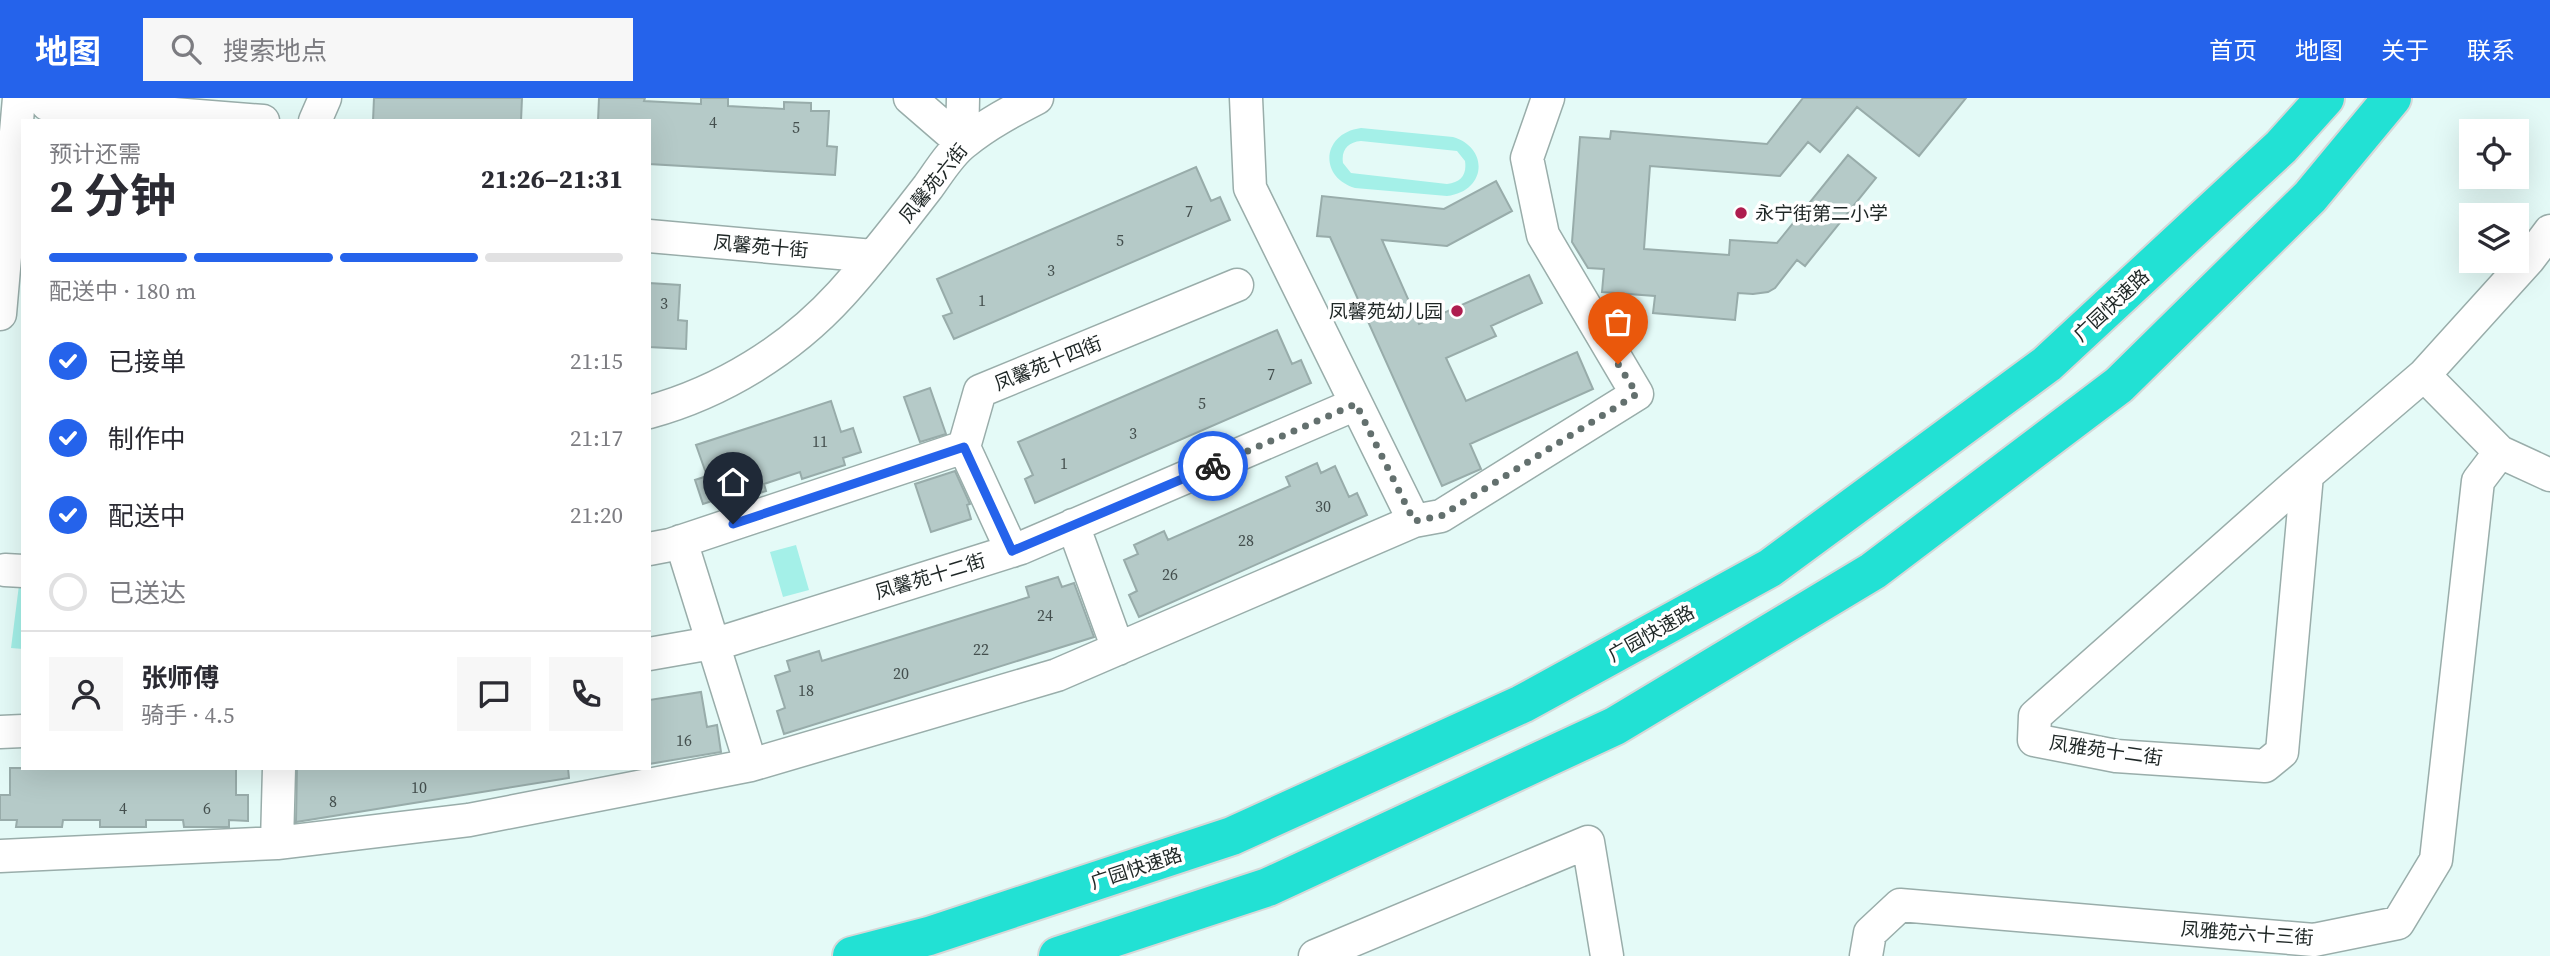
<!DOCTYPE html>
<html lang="zh">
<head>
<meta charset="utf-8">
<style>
  :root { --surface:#fff; --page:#f7f7f7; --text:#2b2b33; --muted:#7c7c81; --line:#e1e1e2; --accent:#2563eb }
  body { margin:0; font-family:"Source Serif 4","Noto Sans SC",serif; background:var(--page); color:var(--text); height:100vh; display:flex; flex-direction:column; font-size:26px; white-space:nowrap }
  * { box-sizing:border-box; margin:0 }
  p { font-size:23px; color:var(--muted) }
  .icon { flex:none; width:38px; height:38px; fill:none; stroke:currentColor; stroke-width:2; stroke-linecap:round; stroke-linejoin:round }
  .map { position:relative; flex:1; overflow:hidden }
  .details { position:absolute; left:21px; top:21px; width:630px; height:651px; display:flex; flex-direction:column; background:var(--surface); border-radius:0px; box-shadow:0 7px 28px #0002 }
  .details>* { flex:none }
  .fabs { position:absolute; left:2459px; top:21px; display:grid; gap:14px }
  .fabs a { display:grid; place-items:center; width:70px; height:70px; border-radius:0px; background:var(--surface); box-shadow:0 7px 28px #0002; font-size:35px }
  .pin { position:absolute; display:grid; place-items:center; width:60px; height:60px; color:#fff; margin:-72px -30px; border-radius:50% 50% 50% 0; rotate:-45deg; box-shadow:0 0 7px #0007 }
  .pin .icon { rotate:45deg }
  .courier { position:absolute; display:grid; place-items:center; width:70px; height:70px; margin:-35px; border:5px solid #2563eb; border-radius:50%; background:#fff; color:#222; box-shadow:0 2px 9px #0007 }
  .headline em { font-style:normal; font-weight:700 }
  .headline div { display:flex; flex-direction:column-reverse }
  .headline { display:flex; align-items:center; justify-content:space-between; height:119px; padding:0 28px }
  h1 { font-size:46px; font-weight:700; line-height:52px }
  .bar { display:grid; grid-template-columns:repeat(4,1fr); gap:10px 7px; align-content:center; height:84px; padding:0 28px }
  .bar i { height:9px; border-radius:5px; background:var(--line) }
  .bar .selected { background:var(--accent) }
  .bar p { grid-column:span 4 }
  .line { display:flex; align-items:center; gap:18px; padding:0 28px; border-top:2px solid var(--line) }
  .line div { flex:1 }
  .round { display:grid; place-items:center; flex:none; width:74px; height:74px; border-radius:0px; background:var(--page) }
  ol { padding:0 28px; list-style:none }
  li { display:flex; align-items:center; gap:21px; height:77px }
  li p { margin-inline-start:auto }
  li .icon { padding:7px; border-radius:50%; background:var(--accent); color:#fff; stroke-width:4 }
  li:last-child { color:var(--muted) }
  li i { width:38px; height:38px; border:4px solid var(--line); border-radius:50% }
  header { display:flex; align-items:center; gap:42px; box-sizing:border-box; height:98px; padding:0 35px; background:var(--accent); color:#fff }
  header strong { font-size:33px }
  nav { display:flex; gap:38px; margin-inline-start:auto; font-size:24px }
  .search { width:490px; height:63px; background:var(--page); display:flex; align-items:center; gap:18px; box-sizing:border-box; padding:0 24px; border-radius:0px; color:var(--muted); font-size:26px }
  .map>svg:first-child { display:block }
  .green { fill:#a4f0e8; fill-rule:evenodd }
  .building { fill:#b5cac8; stroke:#98acaa; stroke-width:2 }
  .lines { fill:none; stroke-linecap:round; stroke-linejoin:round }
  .minor-casing { stroke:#99adaa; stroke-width:35 }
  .highway-casing { stroke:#d6d8d8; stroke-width:42 }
  .minor { stroke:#fff; stroke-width:32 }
  .highway { stroke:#22e1d4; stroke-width:38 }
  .done { stroke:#63706e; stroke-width:7; stroke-dasharray:0 12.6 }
  .route { stroke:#2563eb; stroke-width:9 }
  .poi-dot { fill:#ae1d4f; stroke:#fff; stroke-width:2.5 }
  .labels { text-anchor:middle; stroke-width:7; stroke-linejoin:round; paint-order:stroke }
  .number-label { font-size:16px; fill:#444f4e }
  .street-label { font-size:19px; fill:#1e2625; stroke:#fff }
  .poi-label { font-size:19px; fill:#1e2625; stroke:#fff; text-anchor:start }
</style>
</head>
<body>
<header>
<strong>地图</strong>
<div class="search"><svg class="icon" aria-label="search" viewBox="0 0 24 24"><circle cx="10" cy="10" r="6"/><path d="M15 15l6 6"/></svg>搜索地点</div>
<nav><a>首页</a><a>地图</a><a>关于</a><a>联系</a></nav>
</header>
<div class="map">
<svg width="2550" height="858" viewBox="0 0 2550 858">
  <rect width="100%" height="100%" fill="#e4faf7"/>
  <path class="green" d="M 1361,30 L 1453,39 C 1490,50 1486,94 1447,98 L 1355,90 C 1318,79 1322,35 1361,30 ZM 1361,43 L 1457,53 L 1465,63 C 1467,77 1461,84 1447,86 L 1351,75 L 1343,65 C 1341,52 1348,44 1361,43 Z
    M 796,447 L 809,492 L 783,499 L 770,454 Z
    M 19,487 L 23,487 L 23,551 L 11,550 Z"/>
  <path class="building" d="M 374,0 L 522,0 L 521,23 L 373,23 Z
    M 599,0 L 645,0 L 644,3 L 701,6 L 701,0 L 728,0 L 728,8 L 784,11 L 784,4 L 811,5 L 811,13 L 829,13 L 827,48 L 837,49 L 835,77 L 649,66 L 649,23 L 598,23 Z
    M 1803,0 L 1966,0 L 1919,58 L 1857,9 L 1820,54 L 1808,44 L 1780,78 L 1650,68 L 1644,151 L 1729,157 L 1730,142 L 1777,145 L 1848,57 L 1876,80 L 1805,168 L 1797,162 L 1775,190 L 1768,194 L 1753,196 L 1738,195 L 1735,222 L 1653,215 L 1655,198 L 1602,194 L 1604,171 L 1588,170 L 1572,144 L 1580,39 L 1610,41 L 1611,33 L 1767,46 Z
    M 1196,69 L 1211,103 L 1220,99 L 1230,122 L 954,241 L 943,218 L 952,215 L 937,181 Z
    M 1496,83 L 1512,113 L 1447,148 L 1382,142 L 1419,226 L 1529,177 L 1542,205 L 1491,228 L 1496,238 L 1446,260 L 1466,303 L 1577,254 L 1593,291 L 1470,346 L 1481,371 L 1442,388 L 1330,139 L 1317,138 L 1322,98 L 1444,111 Z
    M 649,185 L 680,187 L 678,222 L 687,223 L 686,251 L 649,249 Z
    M 1277,232 L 1292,266 L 1301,262 L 1311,285 L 1035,405 L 1025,381 L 1033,377 L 1018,344 Z
    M 930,290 L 946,336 L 920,344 L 904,299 Z
    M 831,303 L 841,334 L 853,330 L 861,354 L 843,360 L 845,367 L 802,381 L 800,374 L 764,386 L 766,393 L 723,406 L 721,400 L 703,406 L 695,382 L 707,378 L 696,347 Z
    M 1317,365 L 1321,375 L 1335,368 L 1349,399 L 1357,395 L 1367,417 L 1139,519 L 1129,497 L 1137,493 L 1124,462 L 1138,456 L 1134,447 L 1164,433 L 1168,442 L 1290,388 L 1286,379 Z
    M 955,373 L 970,406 L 967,407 L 971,421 L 931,434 L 915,386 Z
    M 1058,479 L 1062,489 L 1074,485 L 1094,539 L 784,636 L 777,613 L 785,610 L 775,578 L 790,573 L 787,563 L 819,553 L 822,563 L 997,509 L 1029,499 L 1026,489 Z
    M 701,594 L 707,629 L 717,627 L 721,654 L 649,666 L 649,602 Z
    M 10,670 L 236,670 L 236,697 L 248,697 L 248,723 L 229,722 L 229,729 L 184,729 L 183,722 L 146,722 L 146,729 L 100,729 L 100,722 L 63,722 L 62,729 L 16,729 L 17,722 L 0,722 L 0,697 L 10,697 Z
    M 297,670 L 568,670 L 569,680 L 296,724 Z"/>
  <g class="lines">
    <defs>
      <path id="minor" d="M 910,0 L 962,45
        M 47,6 L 263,23
        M 315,23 L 325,0
        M 962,45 L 963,0
        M 649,138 L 873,158
        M 0,216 L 19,0
        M 2424,277 L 2500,354 L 2550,377
        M 649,314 C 722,294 790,252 841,196 C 872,162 900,125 928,89 C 939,74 950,55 965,44 C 987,26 1012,13 1037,0
        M 2307,377 L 2282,654 L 2265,668 L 2116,658 L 2034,642 L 2035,618 L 2293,389 L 2307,377 L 2424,277 L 2529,161 L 2550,133
        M 1414,423 L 1441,418 L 1637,296 L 1543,137 L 1527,60 L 1548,0
        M 1073,427 L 1118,551
        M 681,443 L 751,667
        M 649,451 L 670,447 L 964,349
        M 1012,453 L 964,349 L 980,293 L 1237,187
        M 5,472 L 23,473
        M 649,556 L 729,542 L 1021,450 L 1356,306
        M 0,634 L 23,633
        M 277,745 L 279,670
        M 0,758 L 277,745 L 469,722 L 751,667 L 1057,577 L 1414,423 L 1250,90 L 1246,0
        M 1315,858 L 1588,744 L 1607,858
        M 1866,858 L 1870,835 L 1900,807 L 2314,842 L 2398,825 L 2436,762 L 2478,383 L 2500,354"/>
      <path id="highway" d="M 852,858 L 929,838 L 1232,738 L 1522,606 L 1770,470 L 2047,266 L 2281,49 L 2325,0
        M 1058,858 L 1268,789 L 1615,628 L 1873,473 L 2119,287 L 2310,99 L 2392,0"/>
    </defs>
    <use href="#minor" class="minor-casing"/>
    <use href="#highway" class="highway-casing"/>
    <use href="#minor" class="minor"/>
    <use href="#highway" class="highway"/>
  </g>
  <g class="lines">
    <path class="done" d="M 1213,368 L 1356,306 L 1414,423 L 1441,418 L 1637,296 L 1618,266"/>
    <path class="route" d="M 733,426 L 964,349 L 1012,453 L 1213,368"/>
  </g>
  <g class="poi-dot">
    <circle cx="1741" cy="115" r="7"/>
    <circle cx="1457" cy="213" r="7"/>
  </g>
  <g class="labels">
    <g class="number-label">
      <text x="713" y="30">4</text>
      <text x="796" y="35">5</text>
      <text x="1189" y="119">7</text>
      <text x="1120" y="148">5</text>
      <text x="1051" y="178">3</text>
      <text x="982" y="208">1</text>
      <text x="664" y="211">3</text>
      <text x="1271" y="282">7</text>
      <text x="1202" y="311">5</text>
      <text x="1133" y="341">3</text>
      <text x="820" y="349">11</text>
      <text x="1064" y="371">1</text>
      <text x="1323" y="414">30</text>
      <text x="1246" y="448">28</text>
      <text x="1170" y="482">26</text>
      <text x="1045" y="523">24</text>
      <text x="981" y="557">22</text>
      <text x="901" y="581">20</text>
      <text x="806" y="598">18</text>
      <text x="684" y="648">16</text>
      <text x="419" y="695">10</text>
      <text x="333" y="709">8</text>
      <text x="123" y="716">4</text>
      <text x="207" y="716">6</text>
    </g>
    <g class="street-label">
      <text transform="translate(933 85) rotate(-51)" y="7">凤馨苑六街</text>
      <text transform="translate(761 148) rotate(5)" y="7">凤馨苑十街</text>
      <text transform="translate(2111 207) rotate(-43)" y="7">广园快速路</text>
      <text transform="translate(1048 265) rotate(-22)" y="7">凤馨苑十四街</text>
      <text transform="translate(930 478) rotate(-17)" y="7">凤馨苑十二街</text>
      <text transform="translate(1651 535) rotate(-29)" y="7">广园快速路</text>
      <text transform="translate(2106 652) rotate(8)" y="7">凤雅苑十二街</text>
      <text transform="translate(1136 770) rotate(-18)" y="7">广园快速路</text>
      <text transform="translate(2247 835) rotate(4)" y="7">凤雅苑六十三街</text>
    </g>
    <g class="poi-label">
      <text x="1755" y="122">永宁街第二小学</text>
      <text x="1443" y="220" text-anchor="end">凤馨苑幼儿园</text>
    </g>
  </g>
</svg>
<div class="fabs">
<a><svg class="icon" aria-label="locate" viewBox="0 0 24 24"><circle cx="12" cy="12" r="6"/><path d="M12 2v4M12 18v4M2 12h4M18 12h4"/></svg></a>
<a><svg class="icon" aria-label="layers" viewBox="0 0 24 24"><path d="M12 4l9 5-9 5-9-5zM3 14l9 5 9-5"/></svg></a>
</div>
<div class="pin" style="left:1618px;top:266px;background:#ea580c"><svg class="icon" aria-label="bag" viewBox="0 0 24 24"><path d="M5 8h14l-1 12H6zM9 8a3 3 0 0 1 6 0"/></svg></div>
<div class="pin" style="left:733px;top:426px;background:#1f2937"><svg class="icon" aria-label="home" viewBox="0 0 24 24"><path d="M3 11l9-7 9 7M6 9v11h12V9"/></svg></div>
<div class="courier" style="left:1213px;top:368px"><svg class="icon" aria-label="bike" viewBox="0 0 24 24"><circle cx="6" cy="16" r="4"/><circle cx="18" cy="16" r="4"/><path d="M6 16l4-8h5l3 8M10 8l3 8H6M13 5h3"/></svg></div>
<section class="details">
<div class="headline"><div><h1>2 分钟</h1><p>预计还需</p></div><em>21:26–21:31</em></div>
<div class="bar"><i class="selected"></i><i class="selected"></i><i class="selected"></i><i></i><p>配送中 · 180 m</p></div>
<ol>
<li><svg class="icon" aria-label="check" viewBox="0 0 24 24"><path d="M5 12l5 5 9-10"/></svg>已接单<p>21:15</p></li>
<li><svg class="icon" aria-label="check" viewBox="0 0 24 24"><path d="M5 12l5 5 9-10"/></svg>制作中<p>21:17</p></li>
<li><svg class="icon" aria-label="check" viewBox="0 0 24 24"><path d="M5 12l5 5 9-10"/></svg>配送中<p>21:20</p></li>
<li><i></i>已送达</li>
</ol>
<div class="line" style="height:126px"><a class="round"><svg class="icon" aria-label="person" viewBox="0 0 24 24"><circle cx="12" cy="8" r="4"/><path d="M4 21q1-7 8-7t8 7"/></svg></a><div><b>张师傅</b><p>骑手 · 4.5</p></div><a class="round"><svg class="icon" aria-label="chat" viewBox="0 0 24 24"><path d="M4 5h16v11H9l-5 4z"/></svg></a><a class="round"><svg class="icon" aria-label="phone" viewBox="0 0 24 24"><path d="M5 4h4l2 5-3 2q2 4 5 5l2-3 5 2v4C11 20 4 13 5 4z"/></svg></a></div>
</section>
</div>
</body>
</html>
